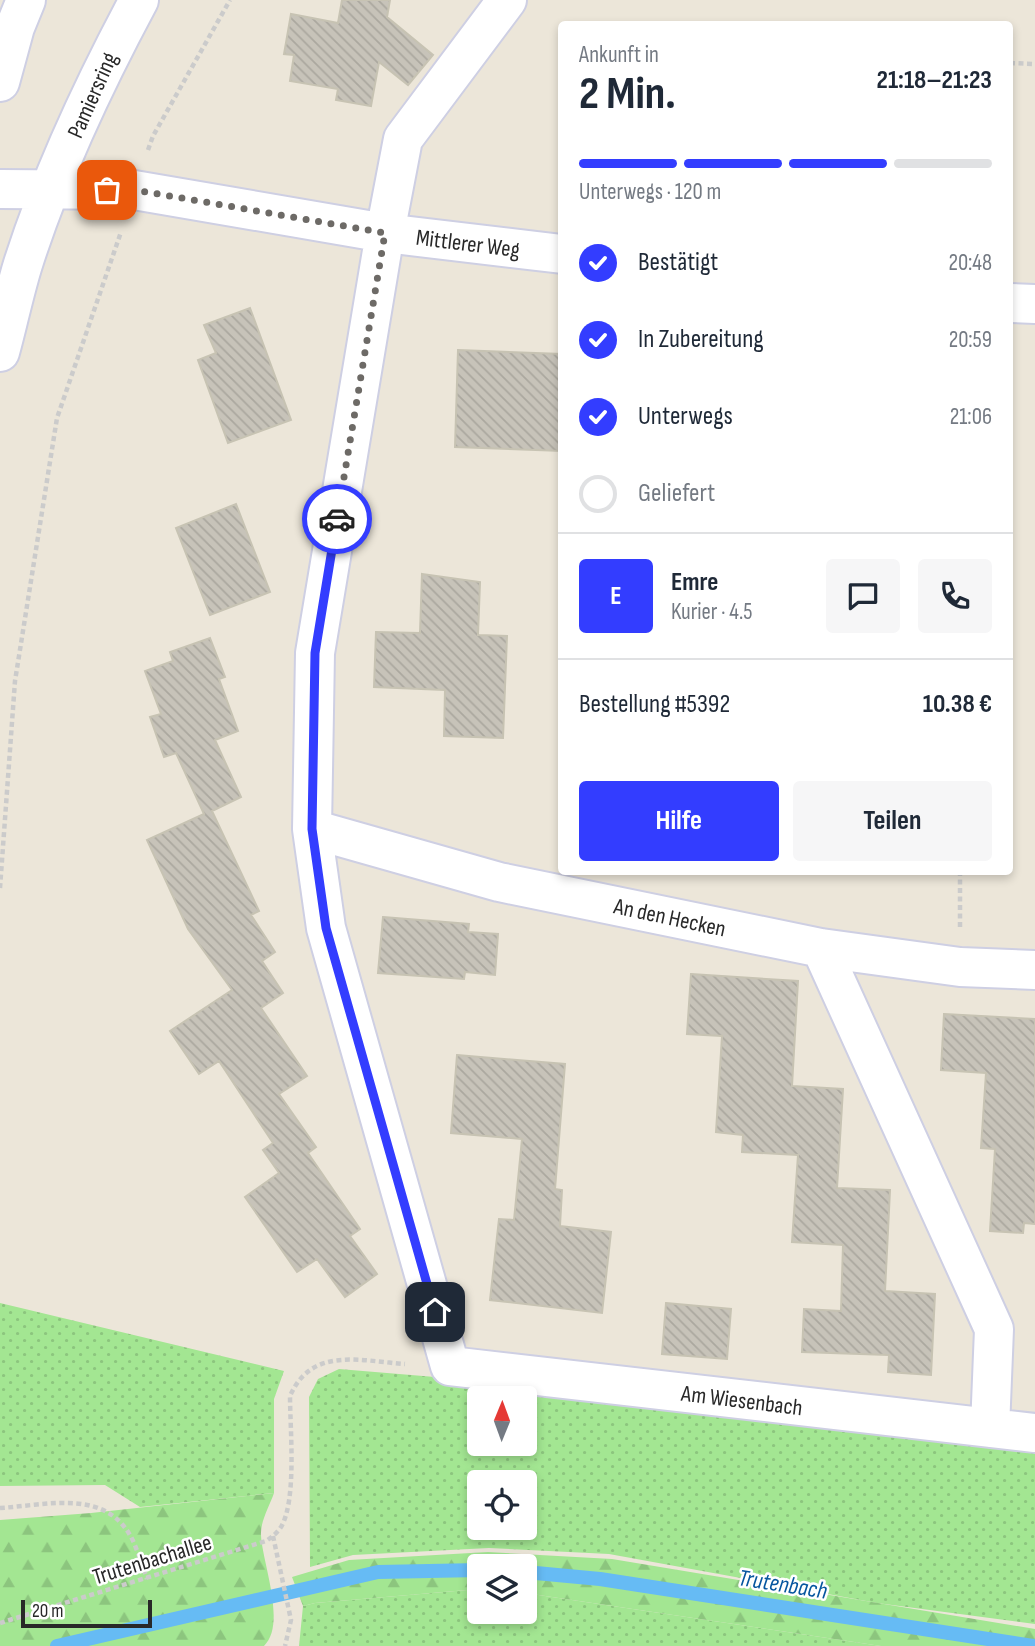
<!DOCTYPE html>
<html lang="de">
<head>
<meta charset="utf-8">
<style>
  :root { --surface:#fff; --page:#f6f6f7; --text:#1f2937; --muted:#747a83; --line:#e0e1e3; --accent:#333dff }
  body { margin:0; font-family:"Sofia Sans Condensed",sans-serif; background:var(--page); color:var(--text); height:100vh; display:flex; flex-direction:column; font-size:26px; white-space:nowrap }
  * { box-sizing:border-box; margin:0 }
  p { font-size:23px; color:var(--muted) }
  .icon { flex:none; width:38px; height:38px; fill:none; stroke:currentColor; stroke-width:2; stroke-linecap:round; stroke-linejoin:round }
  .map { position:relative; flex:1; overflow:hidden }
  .side { position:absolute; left:558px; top:21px; width:455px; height:854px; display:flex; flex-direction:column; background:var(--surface); border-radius:7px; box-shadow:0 4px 10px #0003 }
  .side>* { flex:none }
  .needle { width:46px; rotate:1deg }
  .fabs { position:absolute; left:467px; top:1386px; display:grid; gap:14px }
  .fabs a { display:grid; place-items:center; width:70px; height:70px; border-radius:7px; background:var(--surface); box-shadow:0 4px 10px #0003; font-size:35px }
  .scale { position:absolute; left:21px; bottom:18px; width:131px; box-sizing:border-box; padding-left:7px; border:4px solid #282828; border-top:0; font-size:19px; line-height:24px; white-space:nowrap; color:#282828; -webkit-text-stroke:5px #fff; paint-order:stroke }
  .pin { position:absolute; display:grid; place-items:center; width:60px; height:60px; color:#fff; margin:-30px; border-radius:14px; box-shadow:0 4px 10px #0006 }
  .courier { position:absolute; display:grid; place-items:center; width:70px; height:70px; margin:-35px; border:5px solid #333dff; border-radius:50%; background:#fff; color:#222; box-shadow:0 2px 9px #0007 }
  .headline em { font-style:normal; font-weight:700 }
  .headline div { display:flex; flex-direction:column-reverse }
  .headline { display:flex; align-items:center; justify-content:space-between; height:119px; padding:0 21px }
  h1 { font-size:46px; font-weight:700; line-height:52px }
  .bar { display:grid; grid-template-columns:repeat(4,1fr); gap:10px 7px; align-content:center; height:84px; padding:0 21px }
  .bar i { height:9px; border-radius:5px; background:var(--line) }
  .bar .active { background:var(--accent) }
  .bar p { grid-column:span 4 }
  .line { display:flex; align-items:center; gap:18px; padding:0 21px; border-top:2px solid var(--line) }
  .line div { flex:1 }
  .round { display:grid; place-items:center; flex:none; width:74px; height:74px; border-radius:7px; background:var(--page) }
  ol { padding:0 21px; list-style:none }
  li { display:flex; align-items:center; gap:21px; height:77px }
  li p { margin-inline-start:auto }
  li .icon { padding:7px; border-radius:50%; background:var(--accent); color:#fff; stroke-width:4 }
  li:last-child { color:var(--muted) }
  li i { width:38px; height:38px; border:4px solid var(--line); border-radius:50% }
  .action { display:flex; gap:14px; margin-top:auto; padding:14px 21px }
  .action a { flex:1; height:80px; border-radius:7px; background:var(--accent); color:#fff; font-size:28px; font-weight:700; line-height:80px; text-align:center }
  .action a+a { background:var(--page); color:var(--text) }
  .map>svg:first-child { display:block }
  .grass { fill:url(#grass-dots); fill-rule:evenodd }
  .forest { fill:url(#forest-firs) }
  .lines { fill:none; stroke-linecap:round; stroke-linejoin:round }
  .stream { stroke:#66bbf4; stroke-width:14 }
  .building { fill:url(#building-back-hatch); stroke:#c7c3b3; stroke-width:2 }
  .minor-casing { stroke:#cecfe3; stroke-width:42 }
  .path { stroke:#cbcbcb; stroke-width:4.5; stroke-dasharray:5 3.5; stroke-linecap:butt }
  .minor { stroke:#fff; stroke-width:38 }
  .done { stroke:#6d6a66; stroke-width:7; stroke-dasharray:0 12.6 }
  .route { stroke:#333dff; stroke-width:9 }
  .labels { text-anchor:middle; stroke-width:5; stroke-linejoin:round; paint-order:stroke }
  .street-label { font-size:23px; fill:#282828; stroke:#fff }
  .water-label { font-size:24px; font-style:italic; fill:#06569f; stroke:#fff }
</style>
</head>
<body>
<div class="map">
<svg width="1035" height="1646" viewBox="0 0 1035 1646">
  <defs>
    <pattern id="grass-dots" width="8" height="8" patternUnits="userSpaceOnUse" patternTransform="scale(1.75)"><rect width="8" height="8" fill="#a3e692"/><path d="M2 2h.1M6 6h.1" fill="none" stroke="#8cc57e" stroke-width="1.8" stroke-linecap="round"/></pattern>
    <pattern id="forest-firs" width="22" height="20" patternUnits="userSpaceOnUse" patternTransform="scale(1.75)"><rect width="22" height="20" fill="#a3e692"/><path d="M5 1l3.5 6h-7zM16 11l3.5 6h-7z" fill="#8cc57e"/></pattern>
    <pattern id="building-back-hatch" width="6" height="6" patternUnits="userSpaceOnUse" patternTransform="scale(1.75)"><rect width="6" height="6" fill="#c7c3b9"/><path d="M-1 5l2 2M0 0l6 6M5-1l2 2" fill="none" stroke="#aba89f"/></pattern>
  </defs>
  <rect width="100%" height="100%" fill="#ece6d9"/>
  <path class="grass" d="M 0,1303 L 284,1371 L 274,1399 L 274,1493 L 140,1507 L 105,1485 L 0,1486 Z
    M 339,1369 L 602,1391 L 1035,1440 L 1035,1624 L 877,1603 L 609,1554 L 489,1548 L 353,1555 L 310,1567 L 309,1397 L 318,1379 ZM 480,1398 L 525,1398 L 525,1444 L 480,1444 ZM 480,1482 L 525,1482 L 525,1528 L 480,1528 Z
    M 479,1589 L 480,1612 L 525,1612 L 525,1593 L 881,1646 L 299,1646 L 303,1606 L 315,1603 Z"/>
  <path class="forest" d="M 274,1493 C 270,1505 260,1522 261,1535 C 262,1562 287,1624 264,1646 L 0,1646 L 0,1520 L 91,1513 Z
    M 488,1552 L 612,1559 L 1035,1629 L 1035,1646 L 881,1646 L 525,1593 L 525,1566 L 480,1566 L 479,1589 L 315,1603 L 303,1606 L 292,1577 L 349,1560 Z"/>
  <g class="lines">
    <path class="stream" d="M 525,1572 L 600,1579 L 1033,1646
      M 57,1646 L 378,1572 L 480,1570"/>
  </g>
  <path class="building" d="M 342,0 L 390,0 L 387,17 L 433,55 L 408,85 L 379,62 L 371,106 L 336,100 L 338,89 L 290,81 L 294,55 L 284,54 L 291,14 L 338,23 Z
    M 250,308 L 291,420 L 228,443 L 198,360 L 216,353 L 204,325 Z
    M 458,350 L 562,354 L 562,451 L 455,447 Z
    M 236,504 L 270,592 L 210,615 L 176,528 Z
    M 422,574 L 480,582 L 478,635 L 507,636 L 503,738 L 444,736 L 445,690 L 374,687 L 376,632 L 420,633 Z
    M 210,638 L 225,677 L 219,679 L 238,731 L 215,740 L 241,797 L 212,811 L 259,911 L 251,915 L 275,952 L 262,961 L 283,993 L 261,1008 L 307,1076 L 279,1094 L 316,1147 L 308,1153 L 360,1229 L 350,1236 L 377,1274 L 345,1297 L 317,1259 L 297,1272 L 245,1197 L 279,1173 L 263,1150 L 273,1143 L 219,1061 L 199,1074 L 170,1031 L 232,990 L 188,929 L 147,840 L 204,814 L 176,753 L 164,757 L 150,717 L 161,714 L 145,671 L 173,661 L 170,652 Z
    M 383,917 L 469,924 L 468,932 L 498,934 L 495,975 L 465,972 L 464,979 L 378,973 Z
    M 691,974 L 798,981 L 792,1086 L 843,1089 L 837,1188 L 890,1190 L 885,1291 L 935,1294 L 931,1375 L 888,1372 L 889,1355 L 802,1352 L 804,1309 L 841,1311 L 843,1245 L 792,1242 L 798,1155 L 742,1152 L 743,1135 L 716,1132 L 722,1036 L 687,1034 Z
    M 944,1014 L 1035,1019 L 1035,1224 L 1024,1223 L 1023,1233 L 990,1231 L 995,1149 L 981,1148 L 986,1073 L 941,1070 Z
    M 457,1055 L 565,1064 L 555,1189 L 562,1190 L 560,1226 L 611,1232 L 602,1313 L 490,1300 L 499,1219 L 514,1220 L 522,1139 L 451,1133 Z
    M 666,1303 L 731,1309 L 727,1359 L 662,1354 Z"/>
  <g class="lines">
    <defs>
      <path id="minor" d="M 507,0 L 403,139 L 385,233 L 315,653 L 312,829 L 326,928 L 450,1366 L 1035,1433
        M 0,82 L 15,27 L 26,0
        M 0,189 L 134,190 L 385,233 L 562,254
        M 1010,303 L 1035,304
        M 0,352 C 8,323 14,293 23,264 C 52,173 94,84 139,0
        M 312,829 L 499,882 L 821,948 L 960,967 L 1035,970
        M 821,948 L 994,1329 L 990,1428"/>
    </defs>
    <use href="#minor" class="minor-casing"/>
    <path class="path" d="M 1010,63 L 1035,64
      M 148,150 L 153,136 L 230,0
      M 0,888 L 15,681 L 57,418 L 121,232
      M 960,927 L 960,872
      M 0,1508 C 49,1505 109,1487 134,1543 C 139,1555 143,1567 147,1579
      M 273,1536 L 291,1620 L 285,1646
      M 0,1623 L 266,1541 C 272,1537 277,1533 281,1527 C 297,1500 290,1429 290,1396 C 312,1346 360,1361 405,1364"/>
    <use href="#minor" class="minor"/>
  </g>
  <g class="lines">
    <path class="done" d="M 107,190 L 135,190 L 385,233 L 337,519"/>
    <path class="route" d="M 337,519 L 315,653 L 312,829 L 326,928 L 435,1312"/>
  </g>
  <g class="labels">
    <g class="street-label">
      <text transform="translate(92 95) rotate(-66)" y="8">Pamiersring</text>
      <text transform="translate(468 243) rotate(7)" y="8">Mittlerer Weg</text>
      <text transform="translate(670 917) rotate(12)" y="8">An den Hecken</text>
      <text transform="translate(742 1400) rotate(7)" y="8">Am Wiesenbach</text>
      <text transform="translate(152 1559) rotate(-17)" y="8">Trutenbachallee</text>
    </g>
    <g class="water-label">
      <text transform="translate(783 1584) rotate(9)" y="8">Trutenbach</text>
    </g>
  </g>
</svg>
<div class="fabs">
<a><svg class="needle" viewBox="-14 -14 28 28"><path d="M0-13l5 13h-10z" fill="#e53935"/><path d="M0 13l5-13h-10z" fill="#747a83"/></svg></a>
<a><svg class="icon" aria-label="locate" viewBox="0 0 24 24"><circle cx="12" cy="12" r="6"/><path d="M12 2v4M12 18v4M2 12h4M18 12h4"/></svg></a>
<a><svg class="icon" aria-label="layers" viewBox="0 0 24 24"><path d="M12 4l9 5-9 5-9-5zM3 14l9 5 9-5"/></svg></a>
</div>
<div class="scale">20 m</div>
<div class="pin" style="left:107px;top:190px;background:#ea580c"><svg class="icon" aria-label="bag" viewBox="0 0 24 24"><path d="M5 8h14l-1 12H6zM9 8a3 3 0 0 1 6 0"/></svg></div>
<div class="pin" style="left:435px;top:1312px;background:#1f2937"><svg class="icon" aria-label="home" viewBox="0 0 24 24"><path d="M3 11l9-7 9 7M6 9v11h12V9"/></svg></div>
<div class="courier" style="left:337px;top:519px"><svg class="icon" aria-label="car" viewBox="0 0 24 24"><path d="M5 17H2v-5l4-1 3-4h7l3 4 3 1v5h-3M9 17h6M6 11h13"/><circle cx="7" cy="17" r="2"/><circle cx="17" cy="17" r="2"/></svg></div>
<section class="side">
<div class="headline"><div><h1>2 Min.</h1><p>Ankunft in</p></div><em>21:18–21:23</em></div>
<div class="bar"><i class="active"></i><i class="active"></i><i class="active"></i><i></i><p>Unterwegs · 120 m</p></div>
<ol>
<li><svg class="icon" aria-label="check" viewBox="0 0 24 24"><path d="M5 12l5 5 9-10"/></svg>Bestätigt<p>20:48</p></li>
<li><svg class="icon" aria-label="check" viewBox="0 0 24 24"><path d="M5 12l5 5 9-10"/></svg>In Zubereitung<p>20:59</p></li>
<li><svg class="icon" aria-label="check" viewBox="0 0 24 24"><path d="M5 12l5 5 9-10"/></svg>Unterwegs<p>21:06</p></li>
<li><i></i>Geliefert</li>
</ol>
<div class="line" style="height:126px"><b class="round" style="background:var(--accent);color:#fff">E</b><div><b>Emre</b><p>Kurier · 4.5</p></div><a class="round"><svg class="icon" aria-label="chat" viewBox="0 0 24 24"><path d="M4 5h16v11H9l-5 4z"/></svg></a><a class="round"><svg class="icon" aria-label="phone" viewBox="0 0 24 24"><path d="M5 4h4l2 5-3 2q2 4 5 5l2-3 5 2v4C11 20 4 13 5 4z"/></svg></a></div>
<div class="line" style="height:91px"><div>Bestellung #5392</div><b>10.38 €</b></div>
<div class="action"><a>Hilfe</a><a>Teilen</a></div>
</section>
</div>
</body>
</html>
